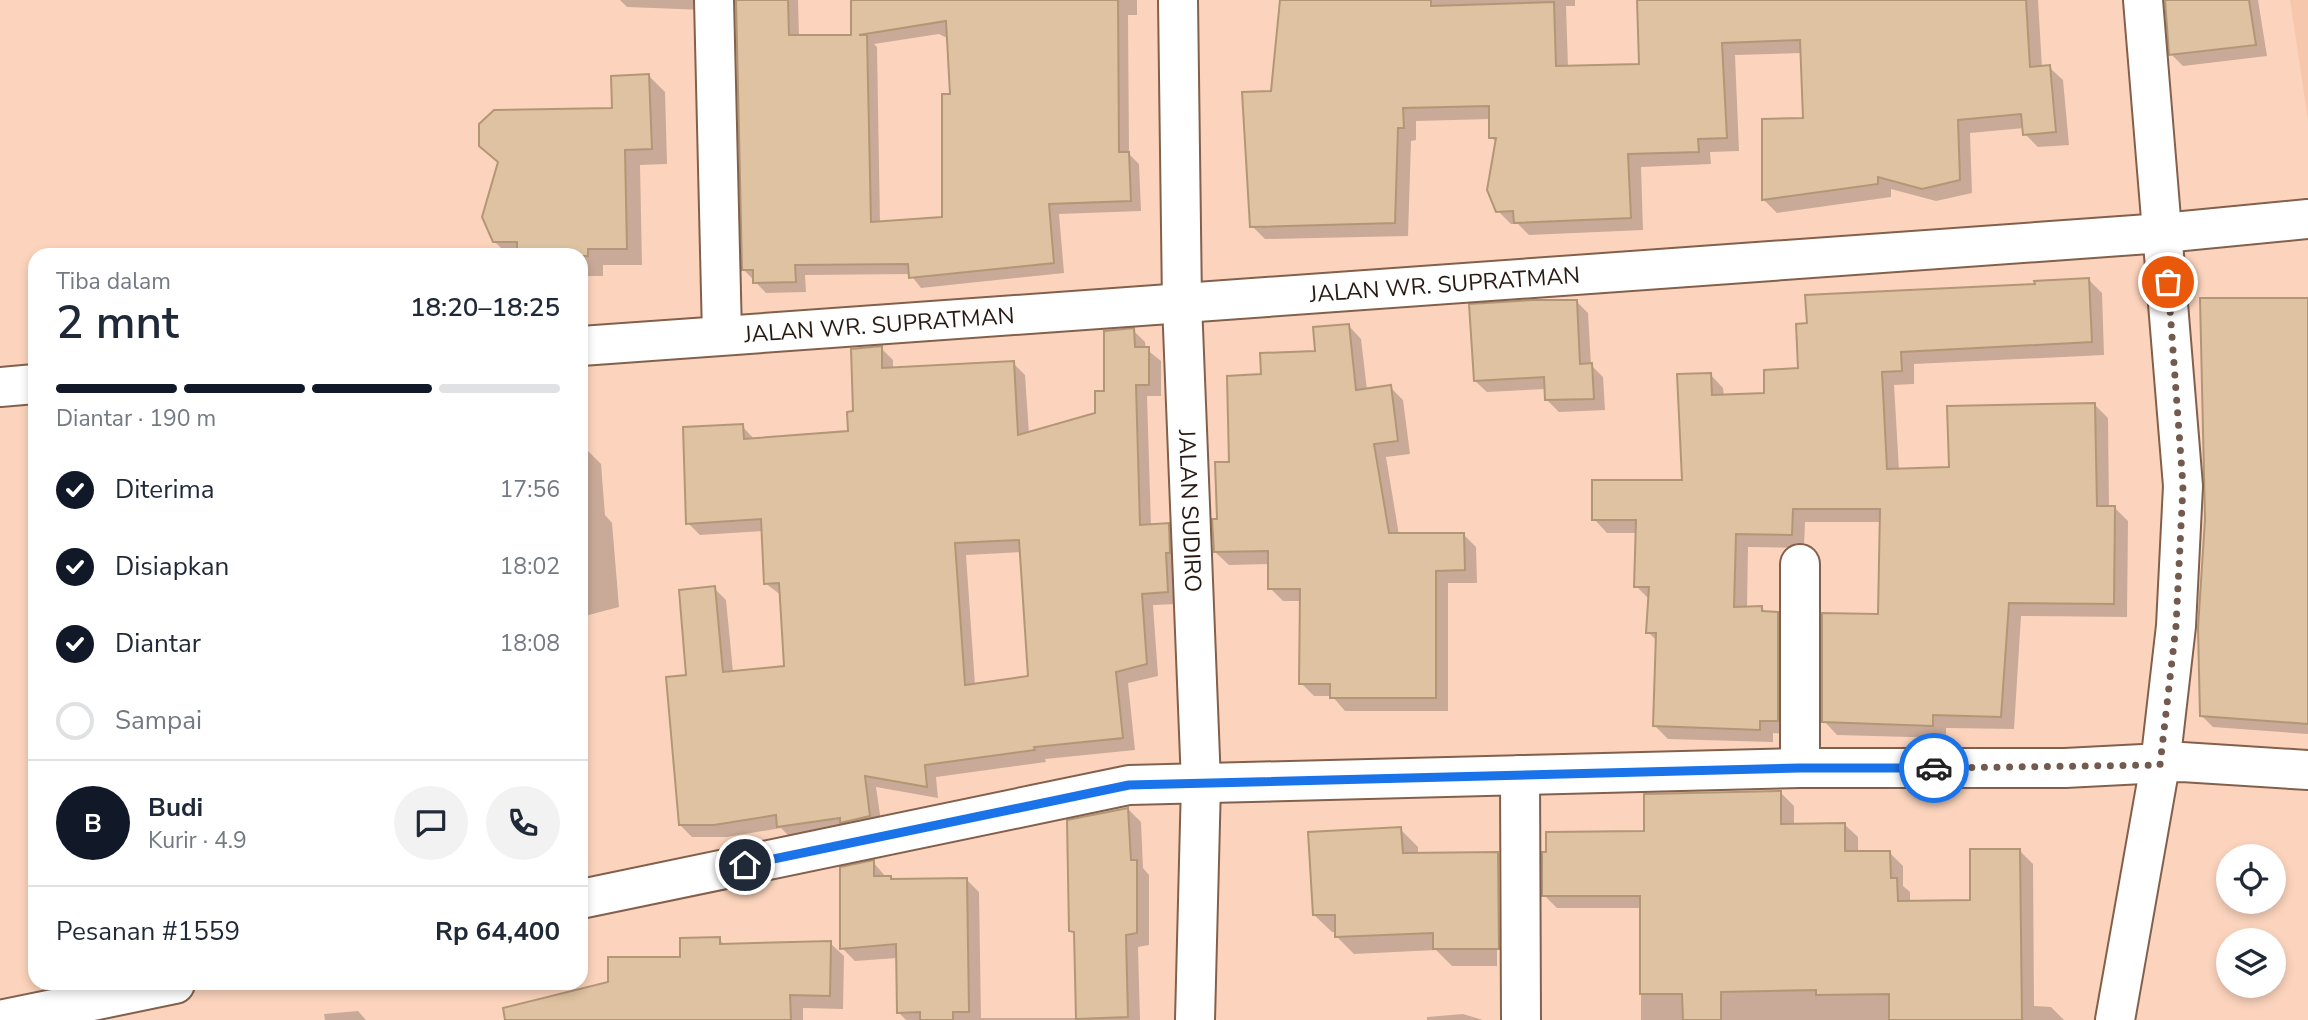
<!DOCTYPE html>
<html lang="id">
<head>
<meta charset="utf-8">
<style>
  :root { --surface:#fff; --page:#f2f2f3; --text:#1f2937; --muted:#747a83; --line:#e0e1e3; --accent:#111827 }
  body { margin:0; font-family:"Nunito Sans",sans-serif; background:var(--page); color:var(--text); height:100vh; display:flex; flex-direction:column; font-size:26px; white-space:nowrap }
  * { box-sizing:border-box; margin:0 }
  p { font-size:23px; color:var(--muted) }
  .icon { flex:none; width:38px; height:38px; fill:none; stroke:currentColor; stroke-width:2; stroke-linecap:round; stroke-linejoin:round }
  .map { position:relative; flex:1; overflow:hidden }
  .drawer { position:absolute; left:28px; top:248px; width:560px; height:742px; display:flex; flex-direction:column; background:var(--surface); border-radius:21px; box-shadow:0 4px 10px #0003 }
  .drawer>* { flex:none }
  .tools { position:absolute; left:2216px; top:844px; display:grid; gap:14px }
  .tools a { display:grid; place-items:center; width:70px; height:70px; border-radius:50%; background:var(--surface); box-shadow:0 4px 10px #0003; font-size:35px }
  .pin { position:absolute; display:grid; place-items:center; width:60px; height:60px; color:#fff; margin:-30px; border:4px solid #fff; border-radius:50%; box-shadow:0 2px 7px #0007 }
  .courier { position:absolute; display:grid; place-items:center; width:70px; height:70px; margin:-35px; border:5px solid #1a73e8; border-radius:50%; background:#fff; color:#222; box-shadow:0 2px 9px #0007 }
  .summary em { font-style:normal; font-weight:600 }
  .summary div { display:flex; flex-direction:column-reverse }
  .summary { display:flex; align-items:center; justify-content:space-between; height:119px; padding:0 28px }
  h1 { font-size:46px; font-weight:600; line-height:52px }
  .bar { display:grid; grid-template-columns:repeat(4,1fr); gap:10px 7px; align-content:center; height:84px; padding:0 28px }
  .bar i { height:9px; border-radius:5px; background:var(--line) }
  .bar .current { background:var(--accent) }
  .bar p { grid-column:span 4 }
  .line { display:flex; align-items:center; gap:18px; padding:0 28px; border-top:2px solid var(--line) }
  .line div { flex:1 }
  .round { display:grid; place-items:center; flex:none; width:74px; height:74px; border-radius:37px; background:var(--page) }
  ol { padding:0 28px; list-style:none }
  li { display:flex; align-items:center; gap:21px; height:77px }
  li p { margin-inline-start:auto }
  li .icon { padding:7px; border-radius:50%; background:var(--accent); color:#fff; stroke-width:4 }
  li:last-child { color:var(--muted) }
  li i { width:38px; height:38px; border:4px solid var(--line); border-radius:50% }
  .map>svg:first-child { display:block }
  .built { fill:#f6c7ad }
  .shadow { fill:#0003; fill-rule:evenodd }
  .building { fill:#dec2a1; stroke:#b29777; stroke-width:2; fill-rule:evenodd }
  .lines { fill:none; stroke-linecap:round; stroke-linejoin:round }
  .street-casing { stroke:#83604c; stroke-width:42 }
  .secondary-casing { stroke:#83604c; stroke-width:42 }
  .primary-casing { stroke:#83604c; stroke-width:42 }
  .street { stroke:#fff; stroke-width:38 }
  .secondary { stroke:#fff; stroke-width:38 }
  .primary { stroke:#fff; stroke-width:38 }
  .done { stroke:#725b4e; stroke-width:7; stroke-dasharray:0 12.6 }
  .route { stroke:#1a73e8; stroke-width:9 }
  .labels { text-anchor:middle; stroke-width:6; stroke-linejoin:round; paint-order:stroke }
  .street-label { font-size:23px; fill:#281a12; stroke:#fcd4bd }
</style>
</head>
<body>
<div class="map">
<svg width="2308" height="1020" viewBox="0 0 2308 1020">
  <rect width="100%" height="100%" fill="#fcd4bd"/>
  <path class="built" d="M 2290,0 L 2308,0 L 2308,120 Z"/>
  <path class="shadow" d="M 620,0 L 709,0 L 704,10 L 627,7 Z
    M 738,0 L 798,0 L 799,37 L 853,37 L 853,0 L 1137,0 L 1137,15 L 1128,15 L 1129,154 L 1139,164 L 1141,211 L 1059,214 L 1064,273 L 921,288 L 910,274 L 805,275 L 806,292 L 766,293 L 744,270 ZM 939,34 L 949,39 L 952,96 L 944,219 L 880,223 L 877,47 L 874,44 Z
    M 1282,0 L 1575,0 L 1575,6 L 1566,6 L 1568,67 L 1641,66 L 1639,0 L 2038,0 L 2042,68 L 2049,67 L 2063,80 L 2069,145 L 2038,147 L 2025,134 L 2024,128 L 1970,133 L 1972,193 L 1936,201 L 1891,189 L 1891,197 L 1777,213 L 1764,200 L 1805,120 L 1802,53 L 1735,55 L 1739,151 L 1710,152 L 1711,164 L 1641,167 L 1643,230 L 1529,235 L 1518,224 L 1511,224 L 1498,211 L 1497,143 L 1491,137 L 1491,119 L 1416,121 L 1416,140 L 1411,141 L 1408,236 L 1265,239 L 1252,226 L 1272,93 Z
    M 2167,0 L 2258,0 L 2267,56 L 2183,66 L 2171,54 Z
    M 649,76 L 665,92 L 667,164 L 640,165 L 642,265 L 603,265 L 603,276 L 581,276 L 581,256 L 509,256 L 494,241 L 500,164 L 481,146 L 614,109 Z
    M 2089,280 L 2102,293 L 2104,355 L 1914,364 L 1914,384 L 1894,385 L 1899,470 L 1951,468 L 2095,405 L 2108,418 L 2109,507 L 2115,508 L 2128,521 L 2127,617 L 2021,616 L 2014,729 L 1946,728 L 1946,738 L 1837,735 L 1824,721 L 1880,616 L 1881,522 L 1805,522 L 1804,548 L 1748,547 L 1747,608 L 1762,608 L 1767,613 L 1777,613 L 1791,627 L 1791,734 L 1773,733 L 1773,742 L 1668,739 L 1655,726 L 1658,642 L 1648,632 L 1650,600 L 1636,586 L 1637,533 L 1607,533 L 1594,519 L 1684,482 L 1710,374 L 1723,388 L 1724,396 L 1766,395 L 1800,370 L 2036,286 Z
    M 2308,299 L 2308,734 L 2213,727 L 2201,715 Z
    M 1576,301 L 1588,313 L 1591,365 L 1603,377 L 1605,410 L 1559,412 L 1547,400 L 1546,389 L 1487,392 L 1475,381 Z
    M 1348,325 L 1361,339 L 1367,390 L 1390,387 L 1403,400 L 1410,454 L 1386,457 L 1399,535 L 1463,534 L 1476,547 L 1477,583 L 1448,583 L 1448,711 L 1345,711 L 1332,696 L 1314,696 L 1301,683 L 1301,601 L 1283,601 L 1270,588 L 1270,564 L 1229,565 L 1215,552 L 1218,521 L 1231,464 L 1262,376 L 1317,353 Z
    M 1133,330 L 1145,342 L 1146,349 L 1161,361 L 1161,396 L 1147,396 L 1151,526 L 1168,524 L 1180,537 L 1179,604 L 1153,605 L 1158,676 L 1128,683 L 1135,750 L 1045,759 L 1046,762 L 936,777 L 938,798 L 876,787 L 882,828 L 791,838 L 781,828 L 727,837 L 692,837 L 680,825 L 688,677 L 714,588 L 726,600 L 733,672 L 786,667 L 781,595 L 765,583 L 763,531 L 700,535 L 688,523 L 742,426 L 755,440 L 850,433 L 855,412 L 881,348 L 893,360 L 893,369 L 1013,363 L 1025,375 L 1029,434 L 1097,414 ZM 1022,552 L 1030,677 L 975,685 L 966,555 Z
    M 583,446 L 601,464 L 605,515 L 612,523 L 619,607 L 581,617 Z
    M 1781,793 L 1794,806 L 1794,825 L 1844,824 L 1858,837 L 1858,853 L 1890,853 L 1903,866 L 1903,886 L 1910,892 L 1910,903 L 1972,902 L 2020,851 L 2033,864 L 2034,1006 L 2051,1007 L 2064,1020 L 1641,1020 L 1641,908 L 1557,908 L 1544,895 L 1645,833 Z
    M 1128,809 L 1141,822 L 1143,868 L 1149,875 L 1149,945 L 1138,947 L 1140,1020 L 906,1020 L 898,1012 L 897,958 L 855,961 L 842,948 L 873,862 L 886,877 L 894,881 L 966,879 L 979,892 L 981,1018 L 1078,1018 L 1076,935 L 1070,930 Z
    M 1400,829 L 1418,847 L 1418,855 L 1497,872 L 1497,966 L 1452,966 L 1436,950 L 1354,954 L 1337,937 L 1337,932 L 1332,932 L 1314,915 Z
    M 719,939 L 725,946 L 830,943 L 844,956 L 843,1009 L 803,1008 L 803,1020 L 541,1020 L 610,983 L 682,959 Z
    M 358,1011 L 366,1020 L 325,1020 L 324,1014 Z
    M 1463,1014 L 1483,1020 L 1427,1020 L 1427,1017 Z"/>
  <path class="building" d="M 736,0 L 788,0 L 789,35 L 851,35 L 851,0 L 1118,0 L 1119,152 L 1129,152 L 1131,201 L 1049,204 L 1054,263 L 909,278 L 908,264 L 795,265 L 796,282 L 753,283 L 753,270 L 742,270 ZM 946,21 L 950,94 L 942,94 L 942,217 L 871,222 L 867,35 L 859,35 Z
    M 1280,0 L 1431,0 L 1431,6 L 1554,2 L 1556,66 L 1639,64 L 1637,0 L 2026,0 L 2030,67 L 2050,65 L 2056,132 L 2023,135 L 2021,114 L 1958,120 L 1960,180 L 1922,189 L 1878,177 L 1878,184 L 1762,200 L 1762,119 L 1803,118 L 1800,40 L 1722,43 L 1727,138 L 1698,139 L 1699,152 L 1628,154 L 1631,218 L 1514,223 L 1513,211 L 1496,212 L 1487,190 L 1496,138 L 1489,138 L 1489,106 L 1403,108 L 1404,128 L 1398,128 L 1395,223 L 1250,227 L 1242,92 L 1271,91 Z
    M 2165,0 L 2249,0 L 2256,45 L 2169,55 Z
    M 649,74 L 652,149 L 625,150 L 627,249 L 588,249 L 588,256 L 550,256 L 550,250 L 517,251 L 517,242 L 493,242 L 482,217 L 498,162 L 479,146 L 479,124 L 494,110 L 612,108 L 611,76 Z
    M 2089,278 L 2092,342 L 1901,352 L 1902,371 L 1882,372 L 1887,469 L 1949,467 L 1947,406 L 2095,403 L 2097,506 L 2115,506 L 2114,604 L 2009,603 L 2001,717 L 1933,715 L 1933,726 L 1822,722 L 1822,613 L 1878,614 L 1880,509 L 1793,509 L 1792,535 L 1736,534 L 1734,607 L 1762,606 L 1762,611 L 1778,612 L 1778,721 L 1760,721 L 1760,730 L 1653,726 L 1656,633 L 1646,633 L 1649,587 L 1634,587 L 1636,520 L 1592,520 L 1592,480 L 1682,480 L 1677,374 L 1711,373 L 1712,395 L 1764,393 L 1764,370 L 1798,368 L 1796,324 L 1807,323 L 1805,295 L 2035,284 L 2034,281 Z
    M 2200,298 L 2308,298 L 2308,724 L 2200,716 L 2198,628 L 2205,519 Z
    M 1533,300 L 1577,300 L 1580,364 L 1592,363 L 1594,399 L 1545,400 L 1544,377 L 1474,381 L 1469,304 Z
    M 1349,324 L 1356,390 L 1391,385 L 1398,441 L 1374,444 L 1389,533 L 1464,533 L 1465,570 L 1436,571 L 1436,698 L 1330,698 L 1330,684 L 1299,684 L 1300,589 L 1268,589 L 1268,551 L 1214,552 L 1212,519 L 1217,519 L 1215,462 L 1229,462 L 1227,376 L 1261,374 L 1260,353 L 1315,351 L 1313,327 Z
    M 1134,328 L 1135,347 L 1149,347 L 1149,385 L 1136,385 L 1140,525 L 1169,523 L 1170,553 L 1166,553 L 1168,592 L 1142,594 L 1147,664 L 1116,672 L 1123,738 L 1034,747 L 1035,750 L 925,765 L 927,787 L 865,776 L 870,816 L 840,823 L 840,818 L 777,827 L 776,815 L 714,825 L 679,825 L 666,677 L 686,675 L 679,590 L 715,586 L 723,672 L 784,666 L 779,583 L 764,584 L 761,519 L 686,524 L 683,427 L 743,424 L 744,439 L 848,431 L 847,412 L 853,411 L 851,349 L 882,346 L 882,368 L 1014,361 L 1018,435 L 1095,413 L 1095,391 L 1104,391 L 1104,331 ZM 1019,540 L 1028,676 L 965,685 L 955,543 Z
    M 1781,791 L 1781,824 L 1845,823 L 1845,851 L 1890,851 L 1891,878 L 1897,878 L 1898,901 L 1970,900 L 1970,849 L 2020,849 L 2022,1020 L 1889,1020 L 1889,994 L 1816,995 L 1816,990 L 1721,992 L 1721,1020 L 1683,1020 L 1682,994 L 1640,994 L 1640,896 L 1542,896 L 1542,852 L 1546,852 L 1546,832 L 1644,831 L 1644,794 Z
    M 1128,808 L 1131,860 L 1137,860 L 1137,933 L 1126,935 L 1128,1017 L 1076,1019 L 1074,932 L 1069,931 L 1067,820 Z
    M 1401,827 L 1403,853 L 1498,852 L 1499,949 L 1433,949 L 1433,933 L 1335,937 L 1335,915 L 1313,915 L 1308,832 Z
    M 874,860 L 874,876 L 891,876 L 891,879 L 967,878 L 969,1012 L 953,1012 L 953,1020 L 920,1020 L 920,1012 L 897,1013 L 896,944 L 840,949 L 840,867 Z
    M 720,937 L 720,944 L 831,941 L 830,996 L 790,995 L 791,1020 L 505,1020 L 503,1008 L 608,982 L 608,957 L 680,957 L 680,938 Z"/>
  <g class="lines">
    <defs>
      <g id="street">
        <path d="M 714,0 L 722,335"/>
        <path id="s1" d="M 1178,0 L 1182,303 L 1201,783 L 1195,1020"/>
        <path d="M 1800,564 L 1800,768"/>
        <path d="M 1520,775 L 1521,1020"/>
        <path d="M 581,899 L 1129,785 L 1800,768 L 2065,768 L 2182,762 L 2308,770"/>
        <path d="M 0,1020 L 175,984"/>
      </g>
      <path id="secondary" d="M 2115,1020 L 2160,765 L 2176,626 L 2183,486 L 2143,0"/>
      <g id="primary">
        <path id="s2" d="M 581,346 L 2163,233 L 2308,219"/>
        <path d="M 0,387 L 35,384"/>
      </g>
    </defs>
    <use href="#street" class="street-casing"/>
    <use href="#secondary" class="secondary-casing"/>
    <use href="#primary" class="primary-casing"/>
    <use href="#street" class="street"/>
    <use href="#secondary" class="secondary"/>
    <use href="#primary" class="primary"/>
  </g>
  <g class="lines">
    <path class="done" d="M 1934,768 L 2160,765 L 2176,626 L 2183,486 L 2168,282"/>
    <path class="route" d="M 745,865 L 1129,785 L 1800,768 L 1934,768"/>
  </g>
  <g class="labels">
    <g class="street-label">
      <text dy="8" stroke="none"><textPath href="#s2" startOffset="866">JALAN WR. SUPRATMAN</textPath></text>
      <text dy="8" stroke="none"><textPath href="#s2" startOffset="299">JALAN WR. SUPRATMAN</textPath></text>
      <text dy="8" stroke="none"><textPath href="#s1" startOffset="511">JALAN SUDIRO</textPath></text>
    </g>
  </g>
</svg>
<div class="tools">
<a><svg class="icon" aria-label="locate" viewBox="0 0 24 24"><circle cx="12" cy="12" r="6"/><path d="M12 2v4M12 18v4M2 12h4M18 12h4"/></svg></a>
<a><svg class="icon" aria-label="layers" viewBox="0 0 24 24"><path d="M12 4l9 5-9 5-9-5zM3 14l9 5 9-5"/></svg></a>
</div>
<div class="pin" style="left:2168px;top:282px;background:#ea580c"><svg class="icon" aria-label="bag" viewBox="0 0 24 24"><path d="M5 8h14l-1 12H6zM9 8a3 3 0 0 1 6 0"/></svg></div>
<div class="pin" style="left:745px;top:865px;background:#1f2937"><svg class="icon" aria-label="home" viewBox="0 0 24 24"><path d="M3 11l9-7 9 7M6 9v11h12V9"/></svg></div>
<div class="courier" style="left:1934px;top:768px"><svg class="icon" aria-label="car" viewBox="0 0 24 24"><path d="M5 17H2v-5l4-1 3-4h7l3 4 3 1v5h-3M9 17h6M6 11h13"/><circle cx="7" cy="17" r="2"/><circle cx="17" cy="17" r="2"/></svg></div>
<section class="drawer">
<div class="summary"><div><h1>2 mnt</h1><p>Tiba dalam</p></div><em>18:20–18:25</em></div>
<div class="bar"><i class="current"></i><i class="current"></i><i class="current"></i><i></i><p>Diantar · 190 m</p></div>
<ol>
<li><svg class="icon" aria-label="check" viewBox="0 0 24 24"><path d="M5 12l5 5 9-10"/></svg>Diterima<p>17:56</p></li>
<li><svg class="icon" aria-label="check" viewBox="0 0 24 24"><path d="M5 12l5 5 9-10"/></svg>Disiapkan<p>18:02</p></li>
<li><svg class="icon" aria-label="check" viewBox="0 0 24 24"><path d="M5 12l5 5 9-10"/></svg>Diantar<p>18:08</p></li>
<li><i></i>Sampai</li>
</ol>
<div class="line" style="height:126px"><b class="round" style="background:var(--accent);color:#fff">B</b><div><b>Budi</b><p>Kurir · 4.9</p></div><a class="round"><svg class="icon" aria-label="chat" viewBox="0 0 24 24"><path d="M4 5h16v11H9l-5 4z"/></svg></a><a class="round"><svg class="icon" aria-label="phone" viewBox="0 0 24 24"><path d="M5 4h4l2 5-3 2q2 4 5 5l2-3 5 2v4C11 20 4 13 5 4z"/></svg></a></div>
<div class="line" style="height:91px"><div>Pesanan #1559</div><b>Rp 64,400</b></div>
</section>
</div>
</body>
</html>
